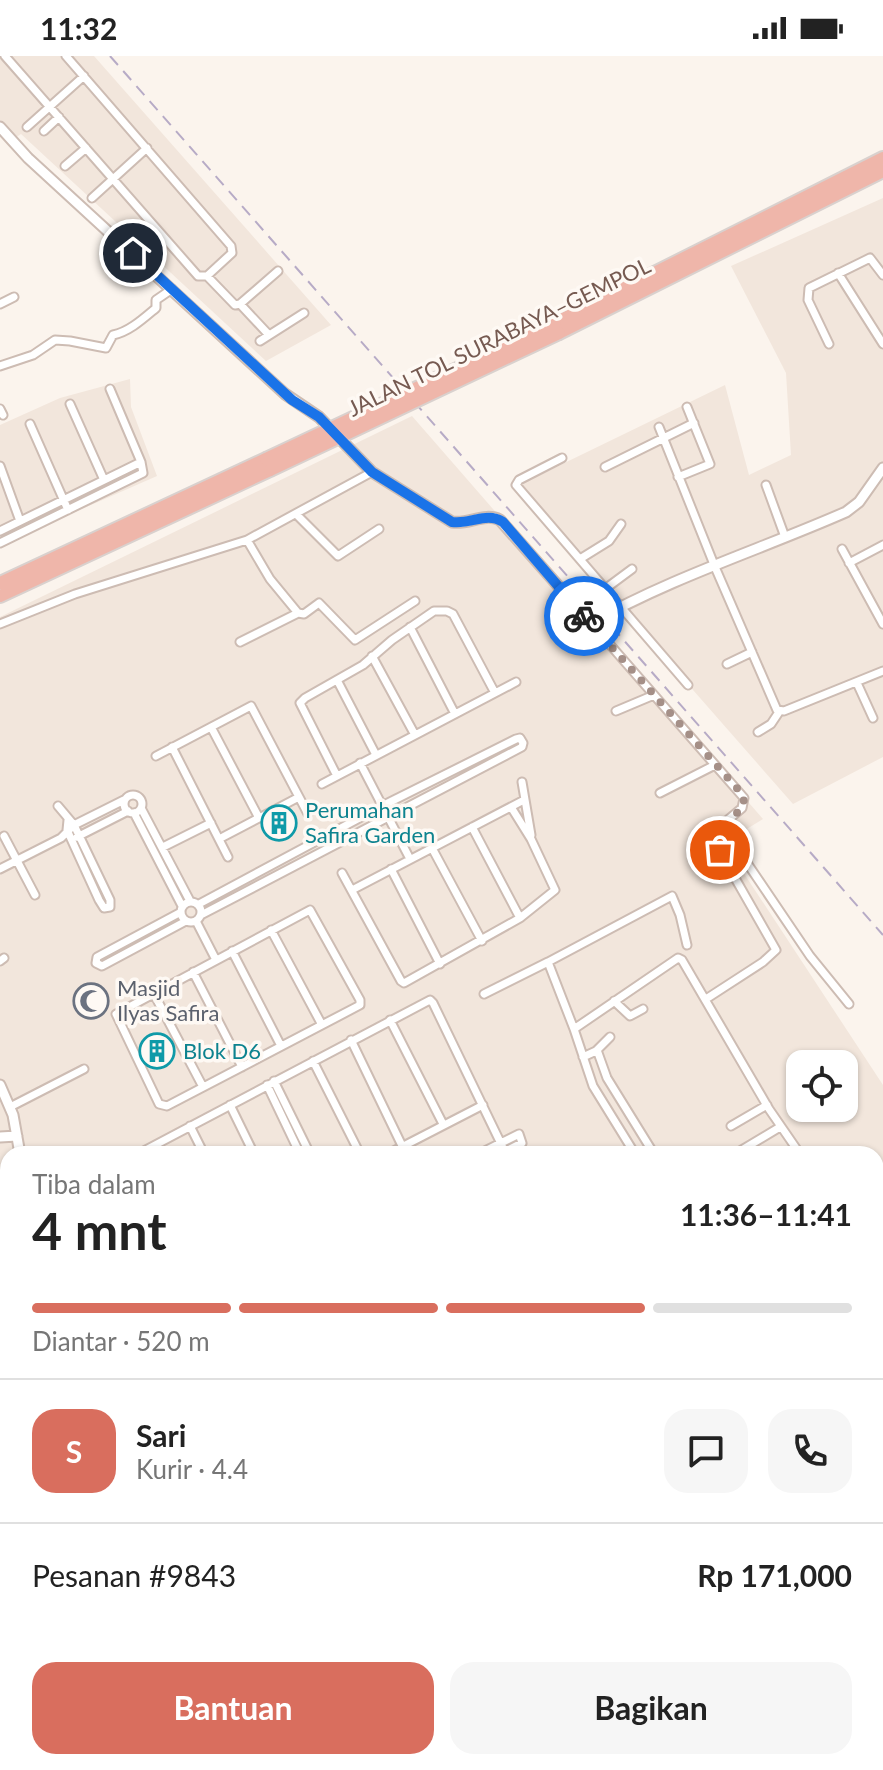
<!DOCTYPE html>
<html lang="id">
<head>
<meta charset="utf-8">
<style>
  :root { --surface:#fff; --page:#f6f6f6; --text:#222; --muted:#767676; --line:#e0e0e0; --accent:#d96e5e }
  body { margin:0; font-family:Lato,sans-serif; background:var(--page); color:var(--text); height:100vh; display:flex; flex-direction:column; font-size:30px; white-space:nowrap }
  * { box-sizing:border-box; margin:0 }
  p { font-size:26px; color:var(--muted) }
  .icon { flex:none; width:44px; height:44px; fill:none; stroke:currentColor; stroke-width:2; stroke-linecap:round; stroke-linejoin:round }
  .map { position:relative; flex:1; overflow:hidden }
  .side { position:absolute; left:0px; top:1090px; width:884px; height:624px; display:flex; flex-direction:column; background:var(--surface); border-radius:24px 24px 0 0; box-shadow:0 2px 6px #0004 }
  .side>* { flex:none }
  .buttons { position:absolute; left:786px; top:994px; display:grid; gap:16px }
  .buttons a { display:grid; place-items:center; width:72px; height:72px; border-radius:16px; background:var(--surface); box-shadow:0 2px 6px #0004; font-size:40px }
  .pin { position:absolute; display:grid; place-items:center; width:68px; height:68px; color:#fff; margin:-34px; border:4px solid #fff; border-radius:50%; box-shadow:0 2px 8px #0007 }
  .courier { position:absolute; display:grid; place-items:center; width:80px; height:80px; margin:-40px; border:6px solid #1a73e8; border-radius:50%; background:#fff; color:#222; box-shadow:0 2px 10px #0007 }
  .overview em { font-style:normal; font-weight:700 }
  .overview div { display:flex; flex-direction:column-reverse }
  .overview { display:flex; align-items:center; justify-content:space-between; height:136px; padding:0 32px }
  h1 { font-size:52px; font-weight:700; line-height:60px }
  .bar { display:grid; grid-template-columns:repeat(4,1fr); gap:12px 8px; align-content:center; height:96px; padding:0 32px }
  .bar i { height:10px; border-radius:6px; background:var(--line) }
  .bar .selected { background:var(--accent) }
  .bar p { grid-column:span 4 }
  .line { display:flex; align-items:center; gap:20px; padding:0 32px; border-top:2px solid var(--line) }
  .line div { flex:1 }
  .round { display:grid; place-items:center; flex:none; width:84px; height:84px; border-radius:24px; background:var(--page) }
  .button { display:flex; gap:16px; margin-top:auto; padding:16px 32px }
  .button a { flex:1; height:92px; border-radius:24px; background:var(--accent); color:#fff; font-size:32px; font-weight:700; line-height:92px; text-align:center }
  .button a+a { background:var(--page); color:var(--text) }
  .status { display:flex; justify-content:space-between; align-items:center; height:56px; padding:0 40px; background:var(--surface); direction:ltr }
  .status svg { height:22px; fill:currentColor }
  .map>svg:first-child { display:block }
  .residential { fill:#f2e6dc; fill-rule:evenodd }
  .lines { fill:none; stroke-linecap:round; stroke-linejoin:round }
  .stream { stroke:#a9d2d5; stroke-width:2 }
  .minor-casing { stroke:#cdbcb3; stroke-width:11 }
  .tertiary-casing { stroke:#cdbcb3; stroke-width:13 }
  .motorway-casing { stroke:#d9d1ce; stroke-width:16 }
  .minor { stroke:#fff; stroke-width:7 }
  .tertiary { stroke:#fff; stroke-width:9 }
  .motorway { stroke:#efb6aa; stroke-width:12 }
  .rail { stroke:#b7abc6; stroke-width:2; stroke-dasharray:12 8; stroke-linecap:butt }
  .motorway-bridge-casing { stroke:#d9d1ce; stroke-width:16; stroke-linecap:butt }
  .motorway-bridge { stroke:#efb6aa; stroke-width:12 }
  .done { stroke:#a59088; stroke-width:8; stroke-dasharray:0 14.4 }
  .route { stroke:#1a73e8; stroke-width:10 }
  .labels { text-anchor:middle; stroke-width:7; stroke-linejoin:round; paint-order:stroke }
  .street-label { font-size:22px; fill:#765a51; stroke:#fef9f4 }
  .culture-label { font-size:22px; fill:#0d838f; stroke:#fef9f4; text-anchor:start }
  .worship-label { font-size:22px; fill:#5b616d; stroke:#fef9f4; text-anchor:start }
</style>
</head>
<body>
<div class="status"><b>11:32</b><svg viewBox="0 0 49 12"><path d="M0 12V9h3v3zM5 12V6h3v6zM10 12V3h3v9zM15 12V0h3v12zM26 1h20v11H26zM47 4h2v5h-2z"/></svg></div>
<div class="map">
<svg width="883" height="1714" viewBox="0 0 883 1714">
  <rect width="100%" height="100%" fill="#fbf4ed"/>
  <path class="residential" d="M 0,0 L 94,0 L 331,269 L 266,305 L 21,78 L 15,82 L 0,64 Z
    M 883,142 L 883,701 L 793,748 L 515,431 L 725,329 L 749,419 L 791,399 L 786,317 L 731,210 Z
    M 130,323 L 131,351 L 157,420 L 0,489 L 0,369 L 60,342 Z
    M 412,360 L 763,763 L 724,787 L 883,1029 L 883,1714 L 0,1714 L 0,561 ZM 800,1008 L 844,1008 L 844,1052 L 800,1052 ZM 8,1098 L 876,1098 L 876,1706 L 8,1706 Z"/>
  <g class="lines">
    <path class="stream" d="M 0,1358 L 8,1366"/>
    <defs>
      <path id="minor" d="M 5,0 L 198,220 L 207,220 L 235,249 L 240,248 L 269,279
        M 66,0 L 231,190 L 232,197 L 207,220
        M 27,71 L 84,20
        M 44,75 L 59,61
        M 65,110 L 86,92
        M 92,142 L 147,92
        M 838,217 L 883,288
        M 0,248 L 14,241
        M 240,248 L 278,215
        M 260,285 L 304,257
        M 829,288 L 808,244 L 809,232 L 870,202 L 883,219
        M 0,310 L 33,299 L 55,284 L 70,285 L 106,292 L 113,279 C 129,276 144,262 156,252 L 156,244 L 172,233
        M 70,348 L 104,424
        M 0,353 L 3,359
        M 30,368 L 68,454
        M 659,371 L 715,511 L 777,654 L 784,655 L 883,615
        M 562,402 L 519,424 L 516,429 L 688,629
        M 0,410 L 20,465
        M 605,411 L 694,367
        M 678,421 L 710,408 L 687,351
        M 766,429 L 785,481
        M 296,458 L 338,500 L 379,473
        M 0,475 L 141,406
        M 247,484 L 270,523 L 298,557
        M 0,487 L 143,417 L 141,406 L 110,333
        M 842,493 L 883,568
        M 580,503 L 609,485 L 621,468
        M 849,507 L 883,489
        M 605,533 L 632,513
        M 591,567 L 744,742 L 742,752 L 717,773 L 723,801 L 776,894 L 763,906 L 706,943
        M 0,568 L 75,538 L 247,484 L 372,416
        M 555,568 L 581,556
        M 410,571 L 455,658
        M 240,586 L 298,557 L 304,558 L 319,547 L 355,584 L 415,545
        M 372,600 L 415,679
        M 727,608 L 752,596
        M 337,624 L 376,699
        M 857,627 L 873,662
        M 616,655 L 654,639
        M 211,671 L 259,762
        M 758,676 L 771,668 L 779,656
        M 172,691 L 228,801
        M 156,700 L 251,650 L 308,758
        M 360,707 L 410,803
        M 337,720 L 300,647 L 305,642 L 363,609 L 392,584 L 434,555 L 447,555 L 453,558 L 495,637
        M 522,726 L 531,779
        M 322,728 L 516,626
        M 660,737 L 715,709
        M124 748a9 9 0 1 1 18 0a9 9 0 1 1-18 0Z
        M 58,750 L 74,769 L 110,844 L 110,851 L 104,852 L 99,844 L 67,774 L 68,764
        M 141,752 L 190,845
        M 134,757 L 182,850
        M 472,771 L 520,862
        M 4,780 L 35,839
        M 77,781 L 128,755
        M 219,783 L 299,741
        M 163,791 L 211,767
        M 432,792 L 482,885
        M 723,801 L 733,797 L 745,804 L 810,900 L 849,948
        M 0,813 L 61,782 L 74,769 L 124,744
        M 391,813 L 440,908
        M 342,817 L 401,925 L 404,927 L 520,862 L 555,834 L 531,783 L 511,751
        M 352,834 L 524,744
        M181 856a10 10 0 1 1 20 0a10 10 0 1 1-20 0Z
        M 199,848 L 382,750 L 516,683 L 520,682 L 523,687 L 522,691 L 201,859
        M 310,854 L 360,944 L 360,949 L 167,1050 L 159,1048 L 116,958 Z
        M 181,856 L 97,901 L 96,907 L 102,910 L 186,865
        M 196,865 L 216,904
        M 271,874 L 322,969
        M 232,895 L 281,990
        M 0,905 L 4,902
        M 193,916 L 242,1011
        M 154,938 L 203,1031
        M 484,938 L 548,906
        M 614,945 L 630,960 L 643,953
        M 390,964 L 443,1068
        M 574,973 L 548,906 L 672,840 L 680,859 L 687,889
        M 351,984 L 406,1098
        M 597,994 L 607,1022 L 654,1098
        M 583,1001 L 596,995 L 610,981
        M 313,1005 L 360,1098
        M 274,1025 L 310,1098
        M 267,1029 L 300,1098
        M 230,1049 L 254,1098
        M 10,1051 L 84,1013
        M 190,1070 L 204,1098
        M 731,1070 L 767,1049
        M 138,1098 L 430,944 L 433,947 L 506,1098
        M 388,1098 L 483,1049
        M 479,1098 L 519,1078 L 522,1087 L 500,1098
        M 635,1098 L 593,1030 L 574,973 L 678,902 L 682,904 L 769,1053 L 800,1098
        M 735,1098 L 780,1071
        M 0,1125 L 8,1123
        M 0,1174 L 8,1172
        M 8,1188 L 6,1192 L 8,1198
        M 876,1202 L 883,1211
        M 0,1213 L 8,1210
        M 876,1238 L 883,1233
        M 0,1337 L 8,1332
        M 0,1349 L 8,1357
        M 876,1385 L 883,1378
        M 876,1395 L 883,1403
        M 0,1418 L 8,1414
        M 876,1487 L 883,1488
        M 876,1548 L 883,1544
        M 876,1624 L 883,1628
        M 876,1658 L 883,1667
        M 64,1706 L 73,1712 L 88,1706
        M 204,1706 L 207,1714
        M 488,1706 L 493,1714
        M 540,1706 L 545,1714
        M 593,1706 L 598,1714
        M 742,1706 L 748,1714
        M 799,1706 L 805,1714
        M 853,1706 L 859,1714
        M 693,1711 L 695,1714
        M 368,1713 L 379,1706
        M 16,1714 L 38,1706
        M 220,1714 L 237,1706
        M 457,1714 L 470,1706
        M 637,1714 L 650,1706"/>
      <path id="tertiary" d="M 0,71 L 28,102 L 285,338 L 319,361 L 372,416 L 452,466 C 469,469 484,456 500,464 L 591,567 C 672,521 762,493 846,456 L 859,446 L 883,412
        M 0,1029 L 13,1059 L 20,1098
        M 0,1081 L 17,1080
        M 365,1706 L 368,1714"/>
      <path id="motorway" d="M 555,267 L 883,102
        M 559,277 L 883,115
        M 0,527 L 266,403
        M 0,540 L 270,414"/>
    </defs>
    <use href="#minor" class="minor-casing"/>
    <use href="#tertiary" class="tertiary-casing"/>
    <use href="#motorway" class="motorway-casing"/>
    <use href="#minor" class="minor"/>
    <use href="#tertiary" class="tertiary"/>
    <use href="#motorway" class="motorway"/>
    <path class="rail" d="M 110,0 L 883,879"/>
    <defs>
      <path id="motorway-bridge" d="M 266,403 L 555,267
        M 270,414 L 559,277"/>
    </defs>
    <use href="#motorway-bridge" class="motorway-bridge-casing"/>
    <use href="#motorway-bridge" class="motorway-bridge"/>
  </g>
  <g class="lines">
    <path class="done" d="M 584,560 L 743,739 C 748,756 726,762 717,773 L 720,794"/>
    <path class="route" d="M 133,197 L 292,344 L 319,361 L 372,416 L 452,466 C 471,469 486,455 503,466 L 584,560"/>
  </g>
  <defs>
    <symbol id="building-ring" viewBox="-11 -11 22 22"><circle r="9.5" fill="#fef9f4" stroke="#0f9aa8" stroke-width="1.5"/><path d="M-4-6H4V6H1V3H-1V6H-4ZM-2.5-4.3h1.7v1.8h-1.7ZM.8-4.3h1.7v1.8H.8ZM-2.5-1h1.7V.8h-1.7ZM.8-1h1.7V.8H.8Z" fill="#0f9aa8"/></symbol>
    <symbol id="mosque-ring" viewBox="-11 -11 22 22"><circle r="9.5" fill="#fef9f4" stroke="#6b7280" stroke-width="1.5"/><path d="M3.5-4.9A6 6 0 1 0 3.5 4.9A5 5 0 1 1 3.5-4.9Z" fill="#6b7280"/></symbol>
  </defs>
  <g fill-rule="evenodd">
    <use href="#building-ring" x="259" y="747" width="40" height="40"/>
    <use href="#mosque-ring" x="71" y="925" width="40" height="40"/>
    <use href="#building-ring" x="137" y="975" width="40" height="40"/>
  </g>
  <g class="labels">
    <g class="street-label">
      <text transform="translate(499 281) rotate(-26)" y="8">JALAN TOL SURABAYA–GEMPOL</text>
    </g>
    <g class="culture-label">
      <text x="305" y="762">Perumahan<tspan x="305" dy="25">Safira Garden</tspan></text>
      <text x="183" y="1003">Blok D6</text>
    </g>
    <g class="worship-label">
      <text x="117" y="940">Masjid<tspan x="117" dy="25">Ilyas Safira</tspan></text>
    </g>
  </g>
</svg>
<div class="buttons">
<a><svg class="icon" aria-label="locate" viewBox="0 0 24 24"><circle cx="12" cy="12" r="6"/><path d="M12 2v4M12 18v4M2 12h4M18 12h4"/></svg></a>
</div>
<div class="pin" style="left:720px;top:794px;background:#ea580c"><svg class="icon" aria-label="bag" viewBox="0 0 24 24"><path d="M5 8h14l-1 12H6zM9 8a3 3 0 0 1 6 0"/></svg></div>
<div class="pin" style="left:133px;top:197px;background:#1f2937"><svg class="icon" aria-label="home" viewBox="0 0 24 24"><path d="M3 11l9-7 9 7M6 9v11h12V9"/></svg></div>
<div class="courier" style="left:584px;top:560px"><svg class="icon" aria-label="bike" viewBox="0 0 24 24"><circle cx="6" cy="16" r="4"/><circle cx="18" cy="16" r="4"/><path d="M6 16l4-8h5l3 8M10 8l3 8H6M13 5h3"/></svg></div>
<section class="side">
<div class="overview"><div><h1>4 mnt</h1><p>Tiba dalam</p></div><em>11:36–11:41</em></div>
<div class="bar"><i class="selected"></i><i class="selected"></i><i class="selected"></i><i></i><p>Diantar · 520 m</p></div>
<div class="line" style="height:144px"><b class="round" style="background:var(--accent);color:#fff">S</b><div><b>Sari</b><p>Kurir · 4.4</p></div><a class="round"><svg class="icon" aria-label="chat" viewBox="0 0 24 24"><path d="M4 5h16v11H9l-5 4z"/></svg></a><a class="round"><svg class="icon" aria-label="phone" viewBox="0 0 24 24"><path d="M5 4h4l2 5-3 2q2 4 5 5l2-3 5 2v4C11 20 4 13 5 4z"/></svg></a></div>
<div class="line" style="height:104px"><div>Pesanan #9843</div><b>Rp 171,000</b></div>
<div class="button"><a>Bantuan</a><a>Bagikan</a></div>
</section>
</div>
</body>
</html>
